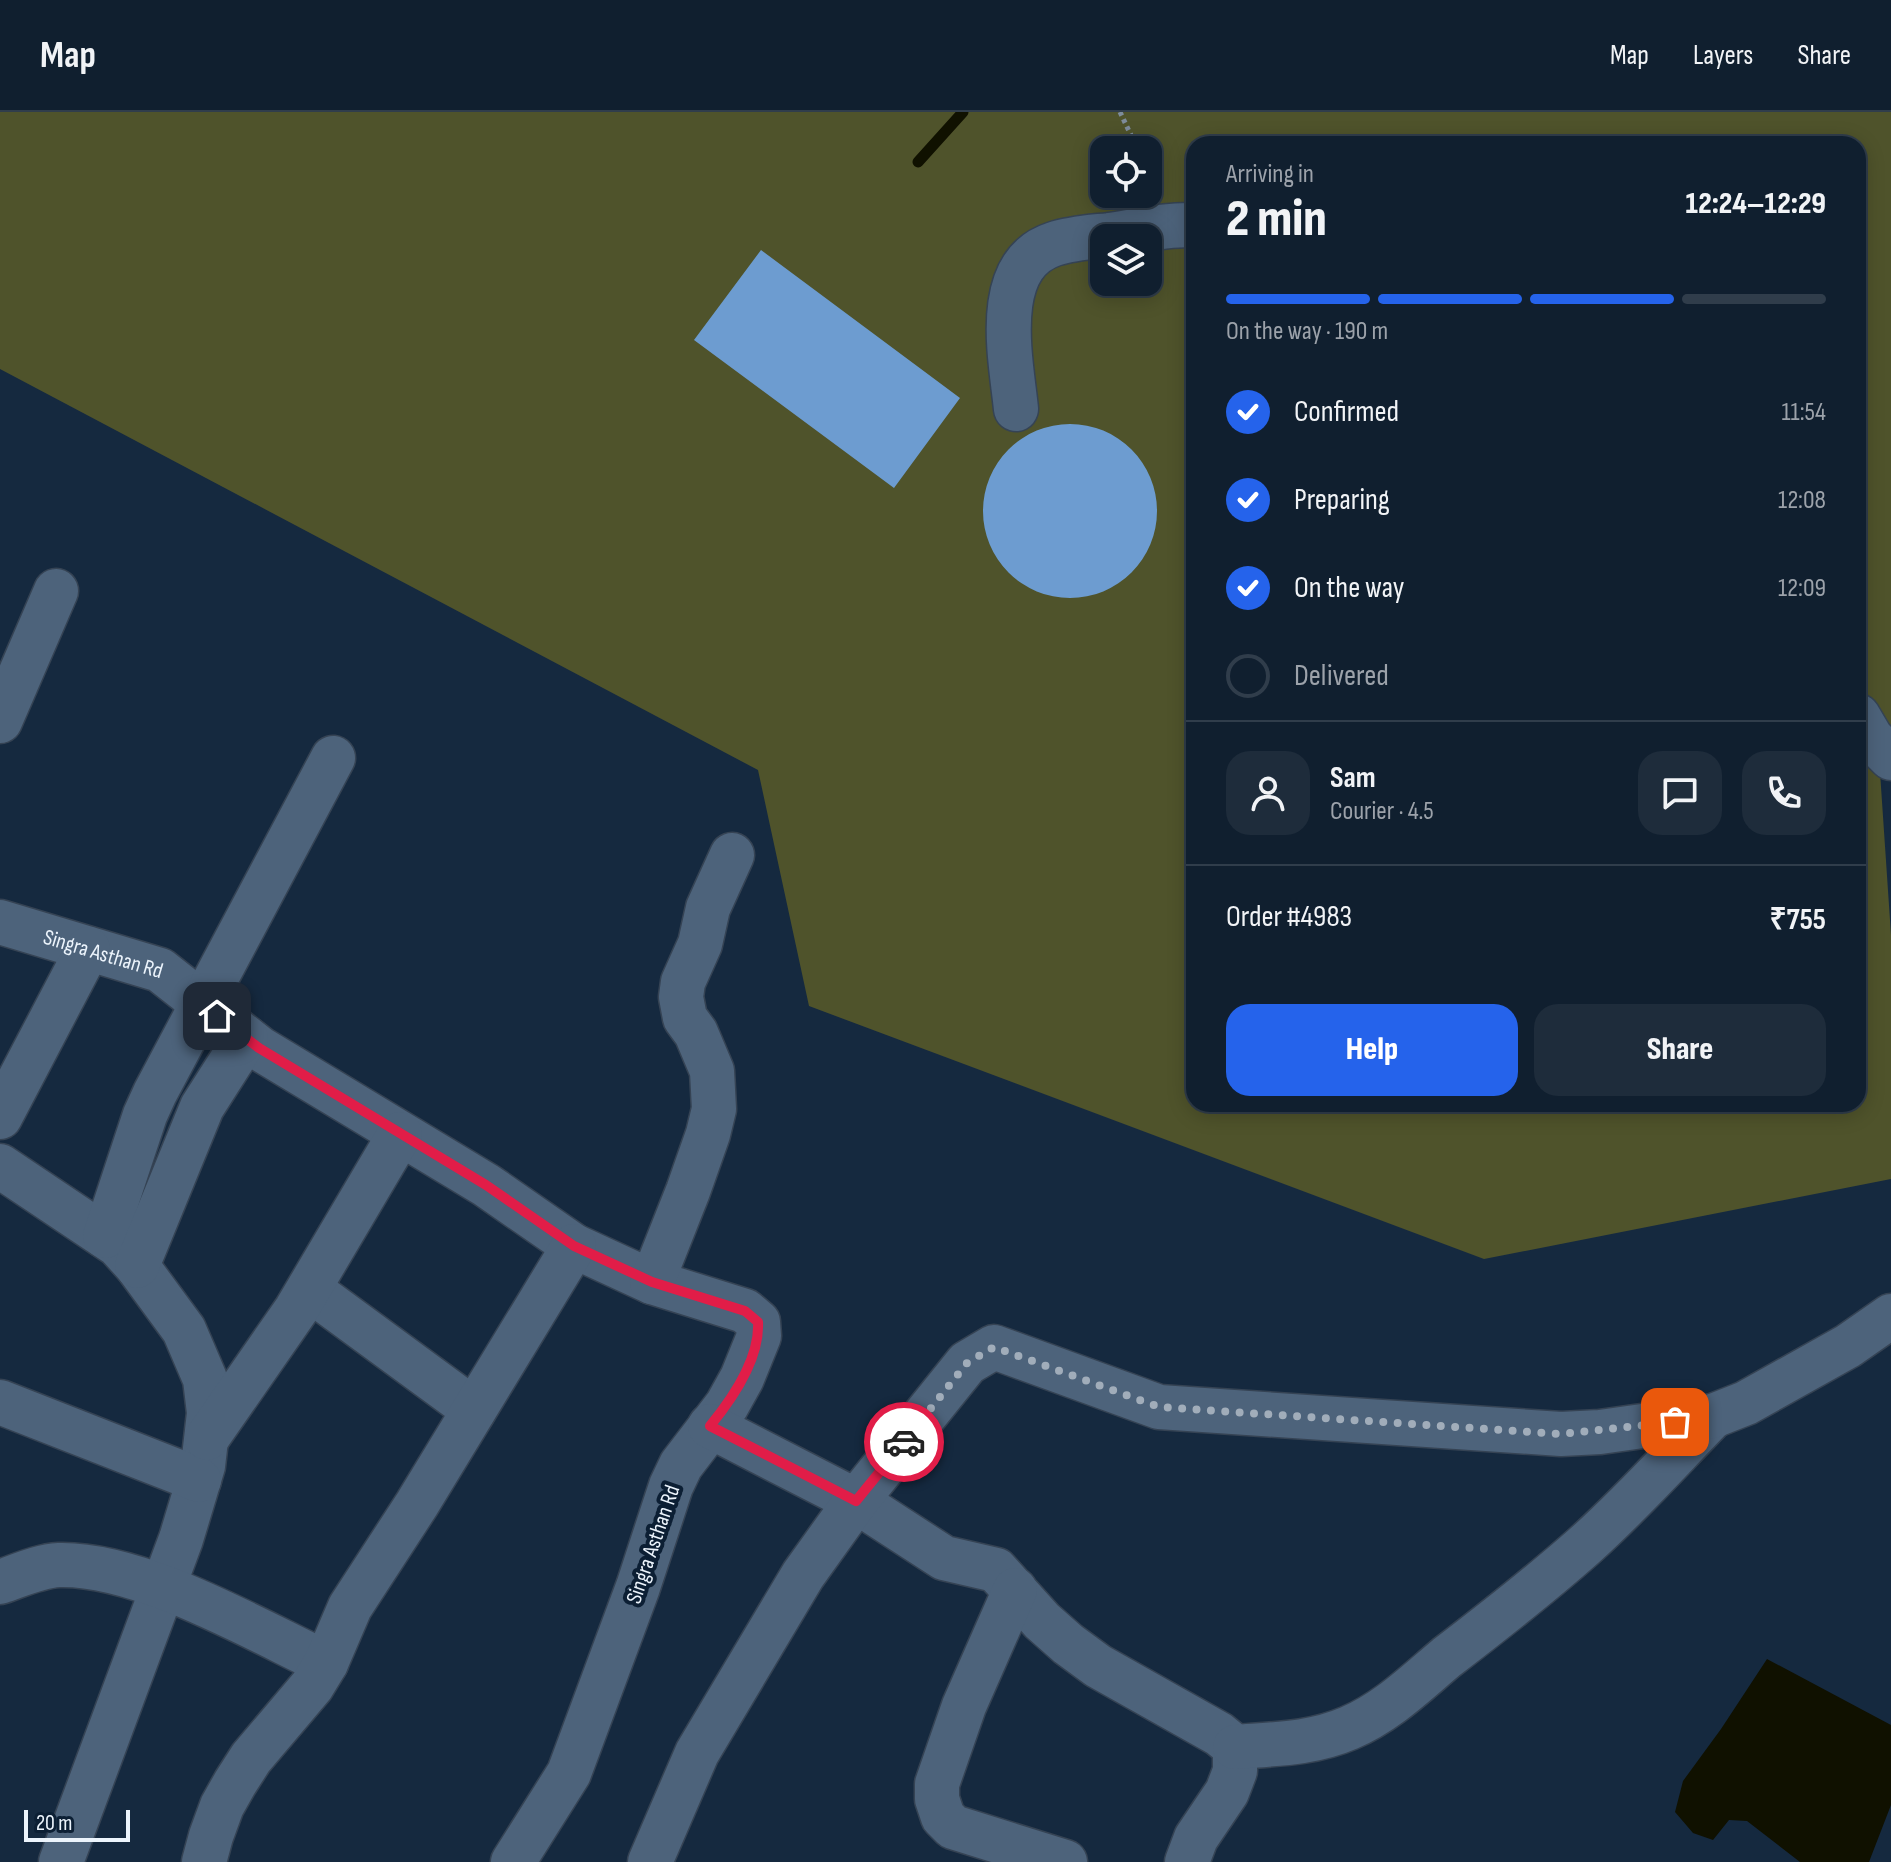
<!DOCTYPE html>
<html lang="en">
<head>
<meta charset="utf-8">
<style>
  :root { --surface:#101f2f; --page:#1e2c3b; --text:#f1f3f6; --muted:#9ca2aa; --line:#303d4b; --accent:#2563eb }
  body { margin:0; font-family:"Sofia Sans Condensed",sans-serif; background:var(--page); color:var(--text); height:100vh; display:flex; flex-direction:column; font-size:30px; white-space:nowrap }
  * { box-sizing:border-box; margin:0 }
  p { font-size:26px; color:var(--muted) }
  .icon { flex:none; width:44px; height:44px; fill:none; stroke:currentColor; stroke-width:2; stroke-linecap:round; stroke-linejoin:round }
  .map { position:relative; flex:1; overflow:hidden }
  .side { position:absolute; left:1186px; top:24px; width:680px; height:976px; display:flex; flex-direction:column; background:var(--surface); border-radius:24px; box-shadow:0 4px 20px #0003,0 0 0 2px var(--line) }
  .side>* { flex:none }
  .tools { position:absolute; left:1090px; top:24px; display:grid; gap:16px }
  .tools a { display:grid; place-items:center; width:72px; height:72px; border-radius:16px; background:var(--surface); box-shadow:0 4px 20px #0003,0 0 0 2px var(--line); font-size:40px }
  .scale { position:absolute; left:24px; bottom:20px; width:106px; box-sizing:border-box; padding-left:8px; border:4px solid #ecf4fc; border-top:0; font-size:22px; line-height:28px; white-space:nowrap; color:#ecf4fc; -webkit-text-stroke:6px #0c1f34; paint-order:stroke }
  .pin { position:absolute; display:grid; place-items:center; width:68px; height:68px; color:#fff; margin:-34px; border-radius:16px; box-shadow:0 4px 12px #0006 }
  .courier { position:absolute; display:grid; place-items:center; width:80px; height:80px; margin:-40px; border:6px solid #e11d48; border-radius:50%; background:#fff; color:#222; box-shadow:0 2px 10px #0007 }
  .summary em { font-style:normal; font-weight:800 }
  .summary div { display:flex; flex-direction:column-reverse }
  .summary { display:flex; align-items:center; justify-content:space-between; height:136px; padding:0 40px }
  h1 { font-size:52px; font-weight:800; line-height:60px }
  .bar { display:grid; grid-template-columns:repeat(4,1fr); gap:12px 8px; align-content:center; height:96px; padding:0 40px }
  .bar i { height:10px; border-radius:6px; background:var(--line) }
  .bar .on { background:var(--accent) }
  .bar p { grid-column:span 4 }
  .line { display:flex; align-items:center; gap:20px; padding:0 40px; border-top:2px solid var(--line) }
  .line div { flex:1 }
  .round { display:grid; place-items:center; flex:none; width:84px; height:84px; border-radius:24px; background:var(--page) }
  ol { padding:0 40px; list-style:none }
  li { display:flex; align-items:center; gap:24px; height:88px }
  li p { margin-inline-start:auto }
  li .icon { padding:8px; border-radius:50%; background:var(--accent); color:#fff; stroke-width:4 }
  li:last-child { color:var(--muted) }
  li i { width:44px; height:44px; border:4px solid var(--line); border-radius:50% }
  .primary-button { display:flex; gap:16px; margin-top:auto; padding:16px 40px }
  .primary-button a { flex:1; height:92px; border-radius:24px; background:var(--accent); color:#fff; font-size:32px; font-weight:800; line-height:92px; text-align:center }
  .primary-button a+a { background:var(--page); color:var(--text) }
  header { display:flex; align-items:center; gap:48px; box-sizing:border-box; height:112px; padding:0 40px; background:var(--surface); border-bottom:2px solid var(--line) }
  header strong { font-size:38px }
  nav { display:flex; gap:44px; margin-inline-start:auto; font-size:28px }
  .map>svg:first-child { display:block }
  .green { fill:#4f532b; fill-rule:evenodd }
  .water { fill:#101100 }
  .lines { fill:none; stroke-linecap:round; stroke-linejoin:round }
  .stream { stroke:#101100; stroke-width:11 }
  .building { fill:#6d9cd0 }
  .minor-casing { stroke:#354354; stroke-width:47 }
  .path { stroke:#7e8c9b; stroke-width:5; stroke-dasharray:4 4; stroke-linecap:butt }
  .minor { stroke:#4d637b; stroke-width:44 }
  .done { stroke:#a1adba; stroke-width:8; stroke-dasharray:0 14.4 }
  .route { stroke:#e11d48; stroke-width:10 }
  .labels { text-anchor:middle; stroke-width:8; stroke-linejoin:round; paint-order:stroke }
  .street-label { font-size:22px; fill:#ecf4fc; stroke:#0c1f34 }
</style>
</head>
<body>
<header>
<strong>Map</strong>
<nav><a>Map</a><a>Layers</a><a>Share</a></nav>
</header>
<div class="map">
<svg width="1891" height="1750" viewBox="0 0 1891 1750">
  <rect width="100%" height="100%" fill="#15293f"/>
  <path class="green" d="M 0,0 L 1891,0 L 1891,654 L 1880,660 L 1891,823 L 1891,1067 L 1484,1147 L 809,894 L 758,658 L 0,257 ZM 1194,32 L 1858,32 L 1858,992 L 1194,992 ZM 1104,38 L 1148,38 L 1148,82 L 1104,82 ZM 1104,126 L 1148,126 L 1148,170 L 1104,170 Z"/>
  <path class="water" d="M 1767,1547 L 1891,1613 L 1891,1693 L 1869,1750 L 1800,1750 L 1747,1709 L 1729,1708 L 1713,1728 L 1693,1721 L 1675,1700 L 1683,1669 L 1721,1617 Z"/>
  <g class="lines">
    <path class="stream" d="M 918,50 L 963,0"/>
  </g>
  <path class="building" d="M 761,138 L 960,286 L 894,376 L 694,228 Z
    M983 399a87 87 0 1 1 174 0a87 87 0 1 1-174 0Z"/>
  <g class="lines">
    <defs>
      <g id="minor">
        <path d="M 1016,297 C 1011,247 990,153 1054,132 C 1072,126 1091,125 1109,123 C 1137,119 1166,112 1194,113"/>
        <path d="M 1858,604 L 1871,626 L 1891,646"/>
        <path d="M 0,609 L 56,479"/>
        <path id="s1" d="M 0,810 L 160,858 L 259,936 L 486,1073 L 574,1134 L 652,1170 L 745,1199 L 758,1210 L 759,1224 L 742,1266 L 727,1293 L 681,1353 L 671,1374 L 638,1475 L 569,1661 L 513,1750"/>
        <path d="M 0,1005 L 88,837"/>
        <path d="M 0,1054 L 118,1133 L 137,1154 L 184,1218 L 205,1267 L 209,1301 L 203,1354 L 181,1427 L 61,1750"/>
        <path d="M 105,1124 L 145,1003 L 155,981 L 333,646"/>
        <path d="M 137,1154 L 202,995 L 246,926"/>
        <path d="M 652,1170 L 688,1079 L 708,1022 L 714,997 L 712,959 L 696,921 L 685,906 L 681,885 L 683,870 L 700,832 L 708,796 L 732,743"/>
        <path d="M 309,1177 L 474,1298"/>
        <path d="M 0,1290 L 199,1368"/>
        <path d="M 710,1314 L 856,1389 L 944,1446 L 996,1458 L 1042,1509 L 1068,1532 L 1098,1554 L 1219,1622 L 1235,1635 L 1235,1659 L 1227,1680 L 1196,1726 L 1187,1750"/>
        <path d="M 207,1326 L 296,1198 L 400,1022"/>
        <path d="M 0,1470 C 18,1464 39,1454 59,1453 C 140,1451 252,1516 326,1551"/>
        <path d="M 1015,1478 L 964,1594 L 937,1672 L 937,1687 L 943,1705 L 953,1715 L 1065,1750"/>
        <path d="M 1235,1635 C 1274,1632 1312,1632 1349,1616 C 1387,1600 1416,1571 1447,1545 C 1494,1509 1540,1473 1584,1434 C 1630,1393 1671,1347 1713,1304"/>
        <path d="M 204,1750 L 211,1724 L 222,1694 L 235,1671 L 251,1646 L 312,1574 L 326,1551 L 350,1495 L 417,1392 L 574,1134"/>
        <path d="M 650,1750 L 697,1641 L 803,1463 L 856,1389 L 967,1251 L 994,1235 L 1159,1295 L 1561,1322 L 1600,1320 L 1713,1304 L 1746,1291 L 1848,1234 L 1891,1204"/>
      </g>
    </defs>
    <use href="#minor" class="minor-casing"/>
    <path class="path" d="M 1120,0 L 1138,38
      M 1148,58 L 1156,78"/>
    <use href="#minor" class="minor"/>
  </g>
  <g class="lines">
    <path class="done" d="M 904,1330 L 967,1251 L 994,1235 L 1159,1295 L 1561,1322 L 1675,1310"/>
    <path class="route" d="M 217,904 L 259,936 L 486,1073 L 574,1134 L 652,1170 L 745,1199 L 758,1210 C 760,1247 733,1286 710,1314 L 856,1389 L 904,1330"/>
  </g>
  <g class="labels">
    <g class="street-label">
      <text dy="8" stroke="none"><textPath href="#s1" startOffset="108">Singra Asthan Rd</textPath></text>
      <text transform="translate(652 1432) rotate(-71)" y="8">Singra Asthan Rd</text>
    </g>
  </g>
</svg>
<div class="tools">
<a><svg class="icon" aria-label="locate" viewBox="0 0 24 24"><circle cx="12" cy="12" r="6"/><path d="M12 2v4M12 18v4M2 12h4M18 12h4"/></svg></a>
<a><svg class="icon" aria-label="layers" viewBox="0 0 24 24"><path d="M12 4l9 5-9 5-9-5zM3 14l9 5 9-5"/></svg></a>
</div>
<div class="scale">20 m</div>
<div class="pin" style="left:1675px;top:1310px;background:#ea580c"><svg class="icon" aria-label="bag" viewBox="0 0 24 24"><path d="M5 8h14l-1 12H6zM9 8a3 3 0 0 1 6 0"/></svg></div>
<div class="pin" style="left:217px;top:904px;background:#1f2937"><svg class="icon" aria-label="home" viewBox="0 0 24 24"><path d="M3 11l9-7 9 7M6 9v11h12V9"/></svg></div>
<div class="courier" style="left:904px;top:1330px"><svg class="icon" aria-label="car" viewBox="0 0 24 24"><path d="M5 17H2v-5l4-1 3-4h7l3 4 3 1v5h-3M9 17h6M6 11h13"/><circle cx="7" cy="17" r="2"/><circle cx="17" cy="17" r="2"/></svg></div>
<section class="side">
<div class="summary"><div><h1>2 min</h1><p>Arriving in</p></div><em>12:24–12:29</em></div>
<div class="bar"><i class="on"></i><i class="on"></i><i class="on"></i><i></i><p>On the way · 190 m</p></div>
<ol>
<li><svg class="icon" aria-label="check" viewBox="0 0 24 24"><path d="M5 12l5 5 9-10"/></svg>Confirmed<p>11:54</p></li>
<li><svg class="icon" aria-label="check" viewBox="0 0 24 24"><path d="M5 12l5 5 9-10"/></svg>Preparing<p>12:08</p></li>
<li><svg class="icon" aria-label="check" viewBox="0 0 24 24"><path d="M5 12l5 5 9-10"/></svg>On the way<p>12:09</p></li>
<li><i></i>Delivered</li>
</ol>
<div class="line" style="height:144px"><a class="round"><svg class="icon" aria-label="person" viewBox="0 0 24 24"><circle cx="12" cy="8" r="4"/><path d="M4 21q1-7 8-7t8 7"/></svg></a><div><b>Sam</b><p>Courier · 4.5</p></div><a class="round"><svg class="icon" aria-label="chat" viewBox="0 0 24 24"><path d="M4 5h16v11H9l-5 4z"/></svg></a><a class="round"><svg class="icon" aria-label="phone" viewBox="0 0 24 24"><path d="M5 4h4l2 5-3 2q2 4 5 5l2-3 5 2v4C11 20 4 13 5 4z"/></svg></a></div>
<div class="line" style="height:104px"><div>Order #4983</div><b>₹755</b></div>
<div class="primary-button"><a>Help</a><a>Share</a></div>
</section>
</div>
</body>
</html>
